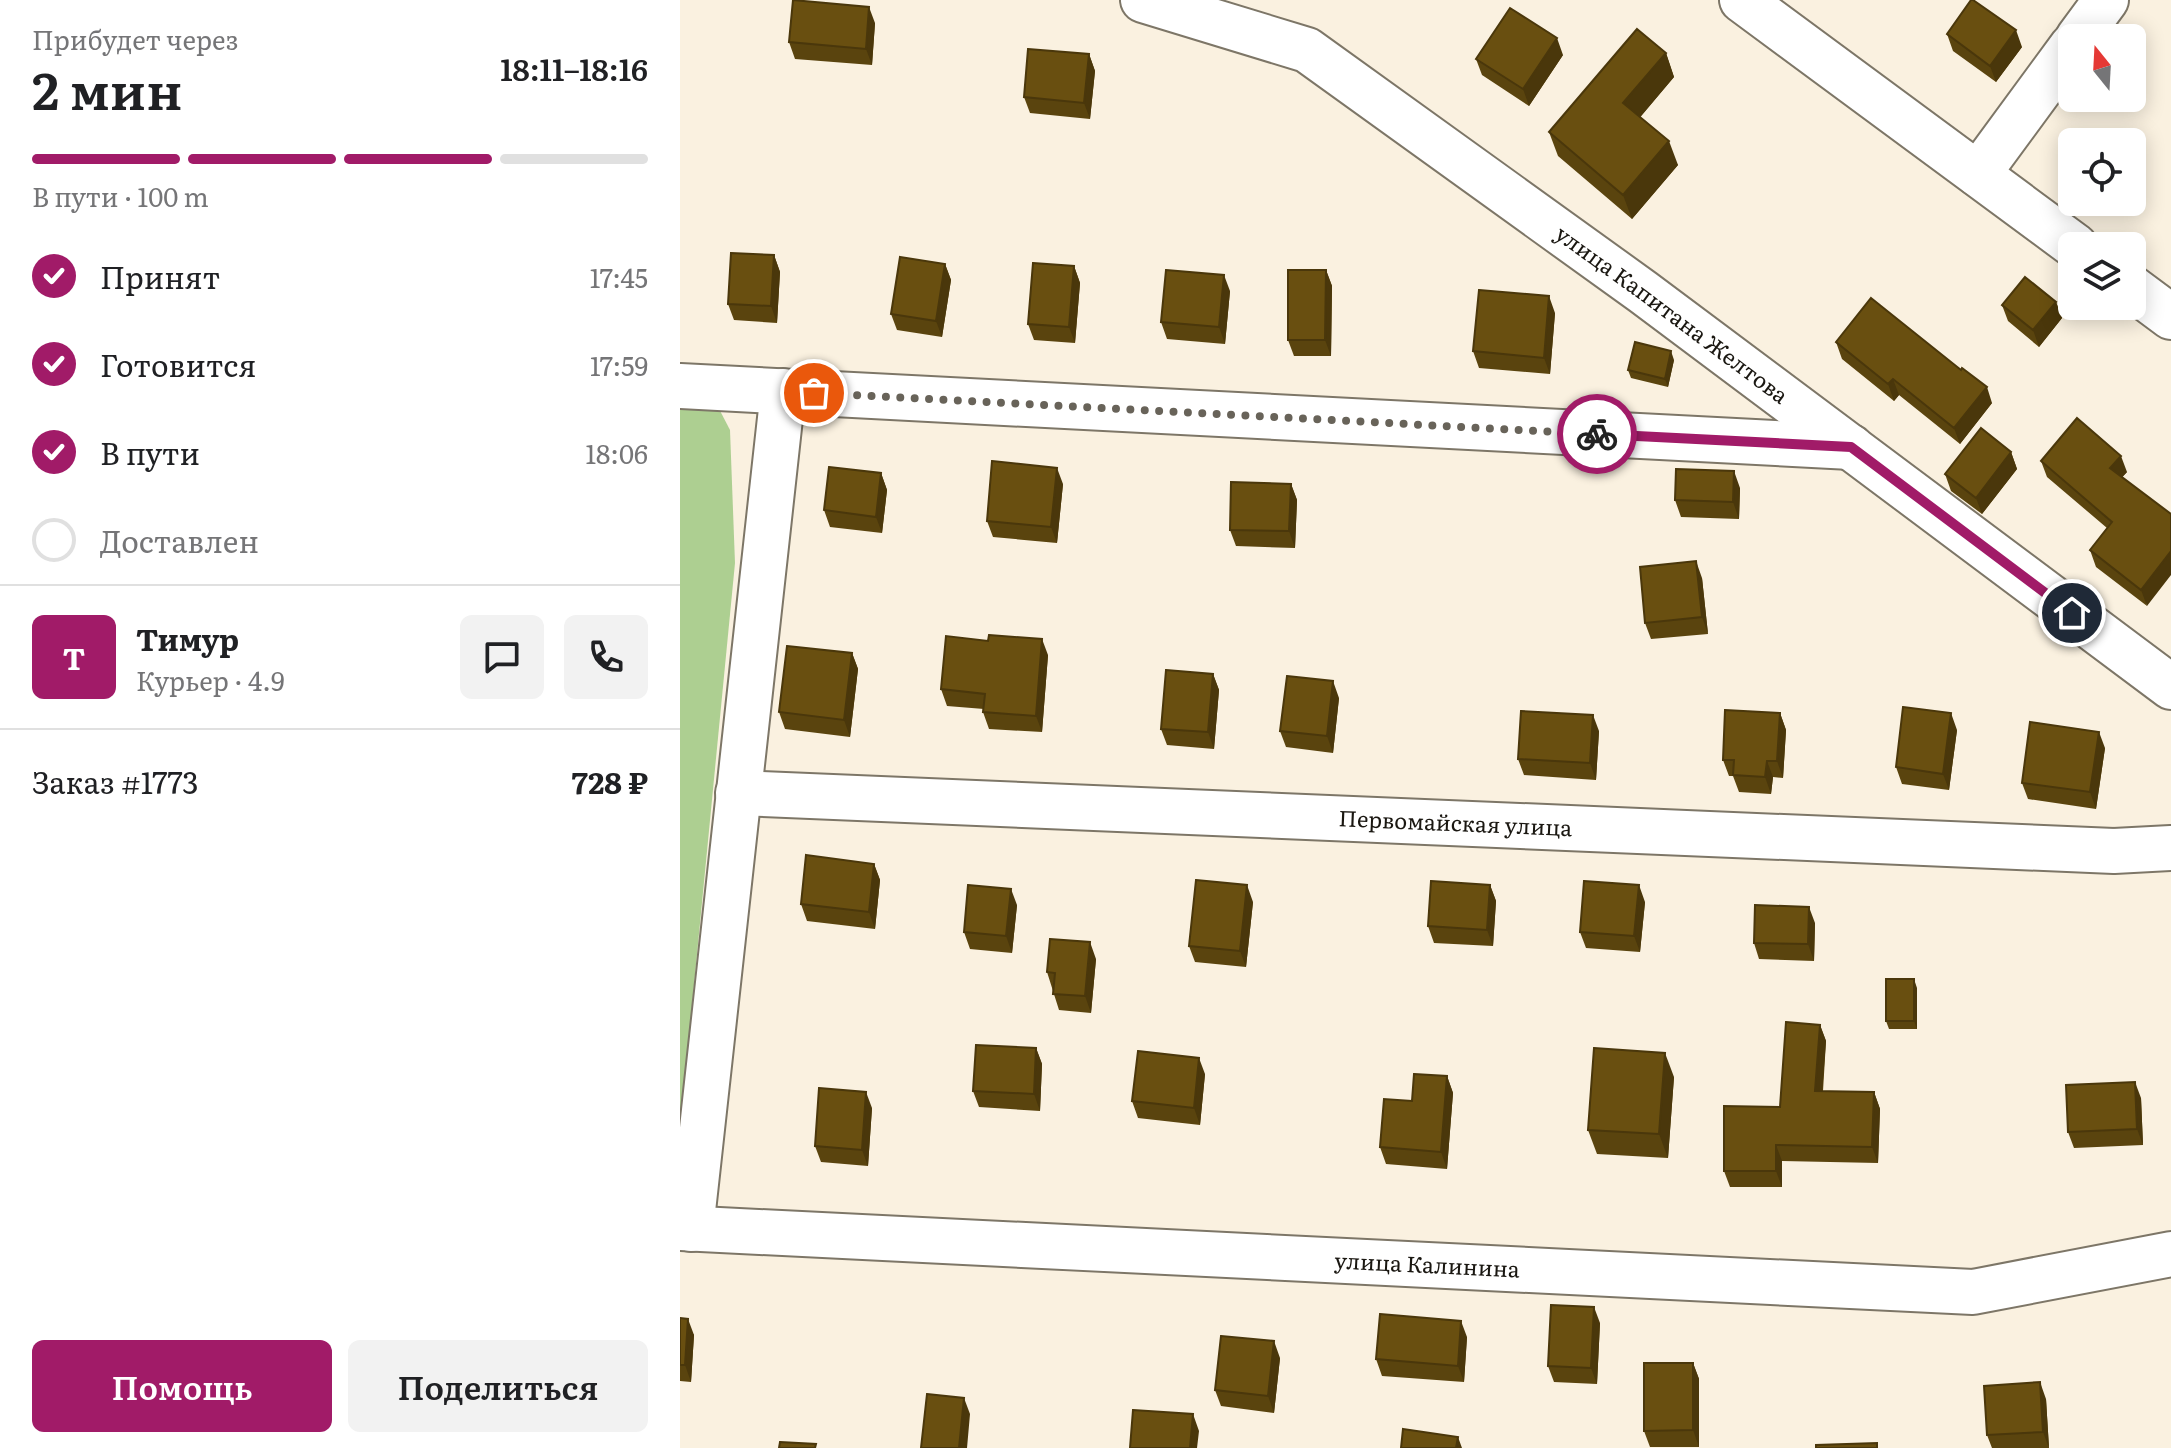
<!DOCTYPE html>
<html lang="ru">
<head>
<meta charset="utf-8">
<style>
  :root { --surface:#fff; --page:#f2f2f2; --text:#202124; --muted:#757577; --line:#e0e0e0; --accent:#a11b68 }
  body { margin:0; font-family:Literata,serif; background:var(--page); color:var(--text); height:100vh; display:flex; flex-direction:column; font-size:30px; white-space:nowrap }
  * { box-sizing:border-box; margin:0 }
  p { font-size:26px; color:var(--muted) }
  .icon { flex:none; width:44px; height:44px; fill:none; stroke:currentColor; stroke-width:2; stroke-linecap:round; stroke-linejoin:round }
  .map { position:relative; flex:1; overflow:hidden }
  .panel { display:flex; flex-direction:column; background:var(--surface); width:680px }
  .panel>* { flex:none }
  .needle { width:52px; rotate:342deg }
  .controls { position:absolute; left:1378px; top:24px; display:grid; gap:16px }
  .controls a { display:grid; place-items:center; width:88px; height:88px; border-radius:12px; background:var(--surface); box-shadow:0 4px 20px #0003; font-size:40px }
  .pin { position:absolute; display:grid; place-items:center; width:68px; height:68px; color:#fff; margin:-34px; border:4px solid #fff; border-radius:50%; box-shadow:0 2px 8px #0007 }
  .courier { position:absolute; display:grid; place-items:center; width:80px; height:80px; margin:-40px; border:6px solid #a11b68; border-radius:50%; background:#fff; color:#222; box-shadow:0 2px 10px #0007 }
  .summary em { font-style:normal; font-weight:600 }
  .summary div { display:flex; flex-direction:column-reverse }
  .summary { display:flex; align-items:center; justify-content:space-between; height:136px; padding:0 32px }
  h1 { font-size:52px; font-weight:600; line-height:60px }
  .bar { display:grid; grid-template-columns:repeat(4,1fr); gap:12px 8px; align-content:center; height:96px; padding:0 32px }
  .bar i { height:10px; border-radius:6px; background:var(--line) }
  .bar .current { background:var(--accent) }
  .bar p { grid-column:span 4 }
  .line { display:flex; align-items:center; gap:20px; padding:0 32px; border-top:2px solid var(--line) }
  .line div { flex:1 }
  .round { display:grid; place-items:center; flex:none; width:84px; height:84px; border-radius:12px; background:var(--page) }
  ol { padding:0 32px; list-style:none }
  li { display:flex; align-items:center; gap:24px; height:88px }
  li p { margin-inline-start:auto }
  li .icon { padding:8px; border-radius:50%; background:var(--accent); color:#fff; stroke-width:4 }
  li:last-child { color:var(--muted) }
  li i { width:44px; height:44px; border:4px solid var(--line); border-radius:50% }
  .cta { display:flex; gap:16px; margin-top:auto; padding:16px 32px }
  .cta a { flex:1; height:92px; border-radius:12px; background:var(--accent); color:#fff; font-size:32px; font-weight:600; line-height:92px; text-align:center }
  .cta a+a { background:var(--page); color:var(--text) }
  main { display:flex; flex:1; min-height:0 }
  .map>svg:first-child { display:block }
  .green { fill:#adcf91 }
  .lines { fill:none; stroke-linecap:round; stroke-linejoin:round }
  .minor-casing { stroke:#7d7667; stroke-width:48 }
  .minor { stroke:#fff; stroke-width:44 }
  .wall { fill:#5a440e }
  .shaded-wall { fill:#4a370b }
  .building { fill:#694f10; stroke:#4a370b; stroke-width:2 }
  .done { stroke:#686359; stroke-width:8; stroke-dasharray:0 14.4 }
  .route { stroke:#a11b68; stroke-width:10 }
  .labels { text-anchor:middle; stroke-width:8; stroke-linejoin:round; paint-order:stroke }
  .street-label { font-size:22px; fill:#1a1711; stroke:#fff }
</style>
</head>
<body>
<main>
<section class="panel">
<div class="summary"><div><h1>2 мин</h1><p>Прибудет через</p></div><em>18:11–18:16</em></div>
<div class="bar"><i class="current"></i><i class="current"></i><i class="current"></i><i></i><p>В пути · 100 m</p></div>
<ol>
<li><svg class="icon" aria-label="check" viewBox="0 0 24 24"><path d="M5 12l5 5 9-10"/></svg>Принят<p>17:45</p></li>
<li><svg class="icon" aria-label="check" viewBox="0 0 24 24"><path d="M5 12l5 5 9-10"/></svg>Готовится<p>17:59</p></li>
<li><svg class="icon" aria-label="check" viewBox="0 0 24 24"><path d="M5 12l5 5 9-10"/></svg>В пути<p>18:06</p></li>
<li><i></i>Доставлен</li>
</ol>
<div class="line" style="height:144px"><b class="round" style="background:var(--accent);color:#fff">Т</b><div><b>Тимур</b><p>Курьер · 4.9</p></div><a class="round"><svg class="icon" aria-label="chat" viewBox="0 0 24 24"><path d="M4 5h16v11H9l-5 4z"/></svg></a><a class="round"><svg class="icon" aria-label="phone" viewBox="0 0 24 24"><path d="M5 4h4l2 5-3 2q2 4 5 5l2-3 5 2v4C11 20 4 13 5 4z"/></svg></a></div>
<div class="line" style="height:104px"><div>Заказ #1773</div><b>728 ₽</b></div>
<div class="cta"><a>Помощь</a><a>Поделиться</a></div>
</section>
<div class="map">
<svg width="1491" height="1448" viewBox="0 0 1491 1448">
  <rect width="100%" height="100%" fill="#faf1e0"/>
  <path class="green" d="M 0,401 L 36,403 L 50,430 L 55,563 L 0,1129 Z"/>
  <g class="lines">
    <defs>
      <g id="minor">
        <path id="s1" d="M 463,0 L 627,50 L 963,292 L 1491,687"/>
        <path d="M 1062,0 L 1395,246"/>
        <path d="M 1398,38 L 1426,0"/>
        <path d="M 1298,174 L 1392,46"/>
        <path d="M 1452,288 L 1491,317"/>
        <path d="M 0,386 L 1171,447"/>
        <path id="s2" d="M 58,793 L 1434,851 L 1491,848"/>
        <path id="s3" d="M 0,1228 L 1293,1292 L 1491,1254"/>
        <path d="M 11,1229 L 103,391"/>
      </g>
    </defs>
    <use href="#minor" class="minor-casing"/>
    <use href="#minor" class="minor"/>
  </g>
  <path class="wall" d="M 195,23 L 192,65 L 115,59 L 109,42 Z
    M 1267,34 L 1342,47 L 1316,82 L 1273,51 Z
    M 986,53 L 994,77 L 960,117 L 998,165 L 952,219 L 878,156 L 869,132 Z
    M 409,54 L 415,71 L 410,119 L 350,113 L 344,97 Z
    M 883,55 L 849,106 L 802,75 L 796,59 Z
    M 94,255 L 100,272 L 97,323 L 54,320 L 48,304 Z
    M 265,264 L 271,280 L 262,337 L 217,330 L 211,314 Z
    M 394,266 L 400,283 L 395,343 L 354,340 L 348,324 Z
    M 646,270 L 652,286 L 651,356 L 614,356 L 608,340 Z
    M 550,291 L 545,344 L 487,339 L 481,322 Z
    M 1376,302 L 1382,318 L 1359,347 L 1328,321 L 1322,305 Z
    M 875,313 L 870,374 L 799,368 L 793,351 Z
    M 1156,342 L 1312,403 L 1280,444 L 1219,395 L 1214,401 L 1162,359 Z
    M 994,360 L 988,387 L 951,378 L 948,370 Z
    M 1331,452 L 1337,469 L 1302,514 L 1271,491 L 1265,474 Z
    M 1361,461 L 1447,472 L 1442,477 L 1467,606 L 1416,567 L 1410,550 L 1427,528 L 1367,477 Z
    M 201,473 L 207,490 L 202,533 L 150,527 L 144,510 Z
    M 383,484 L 377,543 L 313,537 L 307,521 Z
    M 611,484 L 617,500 L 615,548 L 556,546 L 550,530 Z
    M 1060,488 L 1059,519 L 1001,517 L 995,500 Z
    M 1022,578 L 1028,634 L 971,639 L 965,623 Z
    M 172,653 L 178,669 L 170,737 L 105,729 L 99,712 Z
    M 368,655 L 362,732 L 309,729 L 303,712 L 304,709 L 267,706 L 261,689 Z
    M 533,674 L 539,690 L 534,749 L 487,745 L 481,729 Z
    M 659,698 L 653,753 L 606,747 L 600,731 Z
    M 1100,713 L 1106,730 L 1103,778 L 1093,777 L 1091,794 L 1059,792 L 1053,776 L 1049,776 L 1043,760 Z
    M 1277,730 L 1269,790 L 1222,784 L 1216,767 Z
    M 919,731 L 916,780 L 844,775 L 838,759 Z
    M 1425,748 L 1416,809 L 1348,799 L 1342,783 Z
    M 194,864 L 200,880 L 195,929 L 127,921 L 121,904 Z
    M 810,885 L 816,901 L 813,946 L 754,943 L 748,926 Z
    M 573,902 L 566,967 L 515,962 L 509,946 Z
    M 965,902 L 960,952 L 906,948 L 900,932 Z
    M 337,905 L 332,953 L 290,949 L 284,932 Z
    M 1135,923 L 1134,961 L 1079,959 L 1074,943 Z
    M 416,959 L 411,1013 L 379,1010 L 367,972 Z
    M 1237,988 L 1237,1029 L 1209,1029 L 1206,1021 Z
    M 1140,1025 L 1146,1041 L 1143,1091 L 1194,1092 L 1200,1109 L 1198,1163 L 1102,1161 L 1102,1187 L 1050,1187 L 1044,1171 L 1100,1107 Z
    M 356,1048 L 362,1064 L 360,1111 L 299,1107 L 293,1091 Z
    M 525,1074 L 520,1125 L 458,1118 L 452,1101 Z
    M 767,1076 L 773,1093 L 767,1169 L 706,1164 L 700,1147 Z
    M 994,1077 L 988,1158 L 917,1154 L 908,1130 Z
    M 1461,1098 L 1463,1145 L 1394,1148 L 1388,1132 Z
    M 192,1108 L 188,1166 L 141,1162 L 135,1146 Z
    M 0,1318 L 14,1335 L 11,1382 L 0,1381 Z
    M 920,1323 L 917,1384 L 874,1382 L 868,1366 Z
    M 787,1337 L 784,1382 L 702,1376 L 696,1359 Z
    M 600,1358 L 594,1413 L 541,1406 L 535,1390 Z
    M 1013,1363 L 1019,1379 L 1019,1447 L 970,1447 L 964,1431 Z
    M 1366,1399 L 1369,1448 L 1312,1448 L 1307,1435 Z"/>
  <path class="shaded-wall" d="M 189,7 L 195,23 L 192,65 L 186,49 Z
    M 1336,30 L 1342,47 L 1316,82 L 1310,66 Z
    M 877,38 L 883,55 L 849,106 L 843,89 Z
    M 986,53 L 994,77 L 952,127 L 943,103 Z
    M 409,54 L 415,71 L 410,119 L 404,103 Z
    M 989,141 L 998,165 L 952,219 L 943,195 Z
    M 94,255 L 100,272 L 97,323 L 91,306 Z
    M 265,264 L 271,280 L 262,337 L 256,321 Z
    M 394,266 L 400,283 L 395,343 L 389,327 Z
    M 646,270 L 652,286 L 651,356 L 645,340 Z
    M 544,275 L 550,291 L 545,344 L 539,327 Z
    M 869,296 L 875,313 L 870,374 L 864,358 Z
    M 1376,302 L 1382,318 L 1359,347 L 1353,330 Z
    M 991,351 L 994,360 L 988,387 L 985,379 Z
    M 1213,379 L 1219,395 L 1214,401 L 1208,384 Z
    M 1307,387 L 1312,403 L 1280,444 L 1274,428 Z
    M 1331,452 L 1337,469 L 1302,514 L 1296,498 Z
    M 1441,456 L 1447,472 L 1436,484 L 1430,468 Z
    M 377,468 L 383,484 L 377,543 L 371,527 Z
    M 1054,471 L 1060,488 L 1059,519 L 1053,502 Z
    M 201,473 L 207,490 L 202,533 L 196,517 Z
    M 611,484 L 617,500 L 615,548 L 609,531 Z
    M 1491,551 L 1491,575 L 1467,606 L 1461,590 Z
    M 1016,561 L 1022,578 L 1028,634 L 1022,617 Z
    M 362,639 L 368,655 L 362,732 L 356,716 Z
    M 172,653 L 178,669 L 170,737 L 164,720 Z
    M 533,674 L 539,690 L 534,749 L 528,732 Z
    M 653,681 L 659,698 L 653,753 L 647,736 Z
    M 1100,713 L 1106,730 L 1103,778 L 1097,761 Z
    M 1271,713 L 1277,730 L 1269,790 L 1263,774 Z
    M 913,715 L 919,731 L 916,780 L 910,763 Z
    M 1419,732 L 1425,748 L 1416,809 L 1410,792 Z
    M 1087,761 L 1093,777 L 1091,794 L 1085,777 Z
    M 194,864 L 200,880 L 195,929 L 189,912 Z
    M 567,885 L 573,902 L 566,967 L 560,951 Z
    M 810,885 L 816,901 L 813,946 L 807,930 Z
    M 959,885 L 965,902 L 960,952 L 954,936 Z
    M 331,889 L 337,905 L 332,953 L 326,936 Z
    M 1129,907 L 1135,923 L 1134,961 L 1128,944 Z
    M 410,942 L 416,959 L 411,1013 L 405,996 Z
    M 1234,979 L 1237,988 L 1237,1029 L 1234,1021 Z
    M 1140,1025 L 1146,1041 L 1141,1107 L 1135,1091 Z
    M 356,1048 L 362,1064 L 360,1111 L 354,1094 Z
    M 985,1053 L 994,1077 L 988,1158 L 979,1134 Z
    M 519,1058 L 525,1074 L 520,1125 L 514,1108 Z
    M 767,1076 L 773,1093 L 767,1169 L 761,1152 Z
    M 1455,1082 L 1461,1098 L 1463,1145 L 1457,1129 Z
    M 186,1092 L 192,1108 L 188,1166 L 182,1150 Z
    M 1194,1092 L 1200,1109 L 1198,1163 L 1192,1147 Z
    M 1096,1145 L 1102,1161 L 1102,1187 L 1096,1171 Z
    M 914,1307 L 920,1323 L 917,1384 L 911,1368 Z
    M 8,1319 L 14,1335 L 11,1382 L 5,1365 Z
    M 781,1321 L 787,1337 L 784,1382 L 778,1366 Z
    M 594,1341 L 600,1358 L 594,1413 L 588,1396 Z
    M 1013,1363 L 1019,1379 L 1019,1447 L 1013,1430 Z
    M 1360,1382 L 1366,1399 L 1369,1448 L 1363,1432 Z
    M 284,1398 L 290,1414 L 287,1448 L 279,1448 Z
    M 513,1414 L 519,1431 L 517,1448 L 510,1448 Z
    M 778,1437 L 782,1448 L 776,1448 Z"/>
  <path class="building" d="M 113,0 L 189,7 L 186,49 L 109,42 Z
    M 1291,0 L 1293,0 L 1336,30 L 1310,66 L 1267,34 Z
    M 830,8 L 877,38 L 843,89 L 796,59 Z
    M 957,29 L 986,53 L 943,103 L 989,141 L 943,195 L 869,132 Z
    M 348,49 L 409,54 L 404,103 L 344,97 Z
    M 51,253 L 94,255 L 91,306 L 48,304 Z
    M 220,257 L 265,264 L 256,321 L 211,314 Z
    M 353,263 L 394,266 L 389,327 L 348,324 Z
    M 486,270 L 544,275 L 539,327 L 481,322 Z
    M 608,270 L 646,270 L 645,340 L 608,340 Z
    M 1345,277 L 1376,302 L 1353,330 L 1322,305 Z
    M 799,290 L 869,296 L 864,358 L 793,351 Z
    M 1191,298 L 1281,370 L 1282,368 L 1307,387 L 1274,428 L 1213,379 L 1208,384 L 1156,342 Z
    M 955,342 L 991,351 L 985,379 L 948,370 Z
    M 1397,418 L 1441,456 L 1430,468 L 1491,514 L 1491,551 L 1461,590 L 1410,550 L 1432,522 L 1361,461 Z
    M 1301,428 L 1331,452 L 1296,498 L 1265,474 Z
    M 312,461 L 377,468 L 371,527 L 307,521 Z
    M 149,467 L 201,473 L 196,517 L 144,510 Z
    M 996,469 L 1054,471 L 1053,502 L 995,500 Z
    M 551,482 L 611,484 L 609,531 L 550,530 Z
    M 1016,561 L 1022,617 L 965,623 L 960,567 Z
    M 309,635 L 362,639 L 356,716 L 303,712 L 305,694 L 261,689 L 266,636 L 308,641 Z
    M 107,646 L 172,653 L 164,720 L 99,712 Z
    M 486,670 L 533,674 L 528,732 L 481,729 Z
    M 607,676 L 653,681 L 647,736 L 600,731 Z
    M 1223,707 L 1271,713 L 1263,774 L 1216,767 Z
    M 1045,710 L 1100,713 L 1097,761 L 1087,761 L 1085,777 L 1053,775 L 1054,760 L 1043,760 Z
    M 841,711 L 913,715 L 910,763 L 838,759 Z
    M 1350,722 L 1419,732 L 1410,792 L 1342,783 Z
    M 126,855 L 194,864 L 189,912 L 121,904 Z
    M 516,880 L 567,885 L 560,951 L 509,946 Z
    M 751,881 L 810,885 L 807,930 L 748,926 Z
    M 904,881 L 959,885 L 954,936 L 900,932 Z
    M 288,885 L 331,889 L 326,936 L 284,932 Z
    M 1075,905 L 1129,907 L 1128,944 L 1074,943 Z
    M 370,939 L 410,942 L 405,996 L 373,994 L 375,973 L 367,972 Z
    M 1206,979 L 1234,979 L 1234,1021 L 1206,1021 Z
    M 1106,1022 L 1140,1025 L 1135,1091 L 1194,1092 L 1192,1147 L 1096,1145 L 1096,1171 L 1044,1171 L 1044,1106 L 1100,1107 Z
    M 296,1045 L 356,1048 L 354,1094 L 293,1091 Z
    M 914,1048 L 985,1053 L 979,1134 L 908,1130 Z
    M 458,1051 L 519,1058 L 514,1108 L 452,1101 Z
    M 734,1074 L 767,1076 L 761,1152 L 700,1147 L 704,1099 L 732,1101 Z
    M 1455,1082 L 1457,1129 L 1388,1132 L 1386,1085 Z
    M 139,1088 L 186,1092 L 182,1150 L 135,1146 Z
    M 871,1305 L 914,1307 L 911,1368 L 868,1366 Z
    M 700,1314 L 781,1321 L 778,1366 L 696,1359 Z
    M 0,1318 L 8,1319 L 5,1365 L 0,1365 Z
    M 541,1336 L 594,1341 L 588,1396 L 535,1390 Z
    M 964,1363 L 1013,1363 L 1013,1430 L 964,1431 Z
    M 1360,1382 L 1363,1432 L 1307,1435 L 1304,1386 Z
    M 247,1394 L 284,1398 L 279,1448 L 241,1448 Z
    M 453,1410 L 513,1414 L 510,1448 L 450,1448 Z
    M 723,1429 L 778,1437 L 776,1448 L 721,1448 Z
    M 100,1442 L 136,1444 L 135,1448 L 99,1448 Z
    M 1197,1443 L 1197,1448 L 1136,1448 L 1136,1445 Z"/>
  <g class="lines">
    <path class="done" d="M 134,393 L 917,434"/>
    <path class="route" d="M 917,434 L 1171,447 L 1392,613"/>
  </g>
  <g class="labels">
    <g class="street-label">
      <text dy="8" stroke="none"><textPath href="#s1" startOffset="622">улица Капитана Желтова</textPath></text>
      <text dy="8" stroke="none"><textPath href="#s2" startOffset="718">Первомайская улица</textPath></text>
      <text dy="8" stroke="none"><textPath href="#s3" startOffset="748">улица Калинина</textPath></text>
    </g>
  </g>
</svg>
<div class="controls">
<a><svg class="needle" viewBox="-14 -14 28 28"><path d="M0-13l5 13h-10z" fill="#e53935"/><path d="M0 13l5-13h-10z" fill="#757577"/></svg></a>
<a><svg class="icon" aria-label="locate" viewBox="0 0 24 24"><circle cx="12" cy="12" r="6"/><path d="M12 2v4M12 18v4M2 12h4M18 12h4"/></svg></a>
<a><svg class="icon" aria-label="layers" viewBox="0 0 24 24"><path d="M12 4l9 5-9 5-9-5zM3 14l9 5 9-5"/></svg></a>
</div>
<div class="pin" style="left:134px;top:393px;background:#ea580c"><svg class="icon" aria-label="bag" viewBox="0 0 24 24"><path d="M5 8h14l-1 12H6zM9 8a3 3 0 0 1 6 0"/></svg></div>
<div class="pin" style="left:1392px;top:613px;background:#1f2937"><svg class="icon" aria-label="home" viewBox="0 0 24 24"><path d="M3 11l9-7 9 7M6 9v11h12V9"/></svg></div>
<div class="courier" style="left:917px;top:434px"><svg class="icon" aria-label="bike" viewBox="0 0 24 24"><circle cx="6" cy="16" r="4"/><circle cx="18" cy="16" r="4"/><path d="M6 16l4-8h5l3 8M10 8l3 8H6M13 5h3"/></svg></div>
</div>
</main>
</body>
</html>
